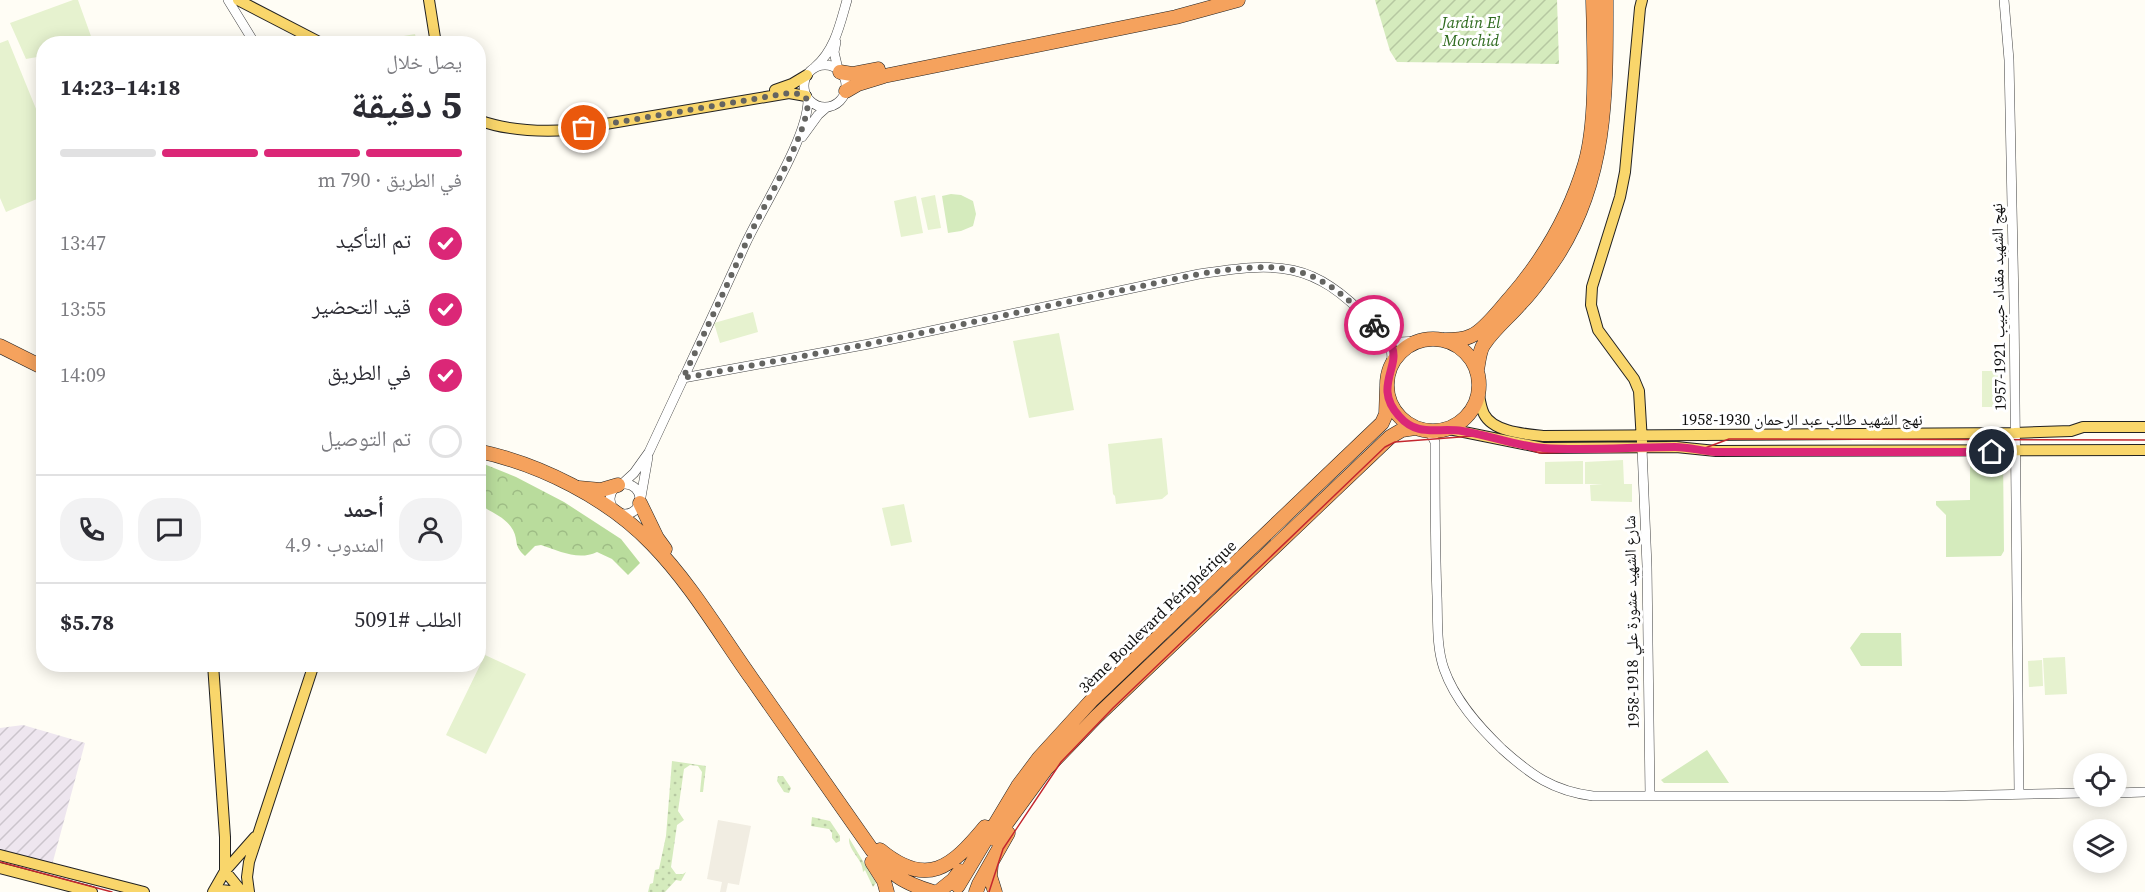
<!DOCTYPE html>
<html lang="ar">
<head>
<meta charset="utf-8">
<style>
  :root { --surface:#fff; --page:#f2f2f3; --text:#2b2b33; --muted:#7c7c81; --line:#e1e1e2; --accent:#db2777 }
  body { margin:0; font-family:"Source Serif 4","Noto Naskh Arabic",serif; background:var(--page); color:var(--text); direction:rtl; height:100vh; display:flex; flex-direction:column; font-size:22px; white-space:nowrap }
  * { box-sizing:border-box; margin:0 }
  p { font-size:20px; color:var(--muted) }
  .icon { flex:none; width:33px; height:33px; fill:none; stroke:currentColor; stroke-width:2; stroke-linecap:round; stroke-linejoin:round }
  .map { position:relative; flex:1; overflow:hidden; direction:ltr }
  .drawer { position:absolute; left:36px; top:36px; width:450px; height:636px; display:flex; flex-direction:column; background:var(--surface); border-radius:24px; box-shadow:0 3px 15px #0003; direction:rtl }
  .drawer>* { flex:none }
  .buttons { position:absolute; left:2073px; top:753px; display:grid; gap:12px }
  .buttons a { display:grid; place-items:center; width:54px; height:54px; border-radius:50%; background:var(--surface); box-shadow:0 3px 15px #0003; font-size:30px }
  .pin { position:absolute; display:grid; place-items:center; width:51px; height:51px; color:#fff; margin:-26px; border:3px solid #fff; border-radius:50%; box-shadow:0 2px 6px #0007 }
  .courier { position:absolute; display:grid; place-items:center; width:60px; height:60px; margin:-30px; border:4px solid #db2777; border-radius:50%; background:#fff; color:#222; box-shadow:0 2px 8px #0007 }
  .head em { font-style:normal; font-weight:700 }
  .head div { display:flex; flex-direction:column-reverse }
  .head { display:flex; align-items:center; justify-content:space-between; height:102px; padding:0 24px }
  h1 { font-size:39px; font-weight:700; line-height:45px }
  .bar { display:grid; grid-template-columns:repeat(4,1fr); gap:9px 6px; align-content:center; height:72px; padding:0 24px }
  .bar i { height:8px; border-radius:4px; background:var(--line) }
  .bar .current { background:var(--accent) }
  .bar p { grid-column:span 4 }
  .line { display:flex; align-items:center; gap:15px; padding:0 24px; border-top:2px solid var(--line) }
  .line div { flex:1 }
  .round { display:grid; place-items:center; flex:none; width:63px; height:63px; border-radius:24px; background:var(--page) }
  ol { padding:0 24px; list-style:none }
  li { display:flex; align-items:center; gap:18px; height:66px }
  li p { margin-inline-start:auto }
  li .icon { padding:6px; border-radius:50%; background:var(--accent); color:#fff; stroke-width:4 }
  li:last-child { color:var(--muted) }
  li i { width:33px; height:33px; border:3px solid var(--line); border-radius:50% }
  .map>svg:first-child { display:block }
  .industrial { fill:url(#industrial-furrows) }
  .grass { fill:url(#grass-dots) }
  .forest { fill:url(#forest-crowns) }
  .park { fill:#d5ebbd }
  .garden { fill:url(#garden-furrows) }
  .pitch { fill:#e6f2cf }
  .plaza { fill:#f1ede2 }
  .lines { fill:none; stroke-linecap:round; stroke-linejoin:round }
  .minor-casing { stroke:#444; stroke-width:10 }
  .major-casing { stroke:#222; stroke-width:12 }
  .highway-casing { stroke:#222; stroke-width:15 }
  .minor { stroke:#fff; stroke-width:9 }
  .major { stroke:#f9d66b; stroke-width:10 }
  .highway { stroke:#f5a25d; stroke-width:14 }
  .tram { stroke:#c4262e; stroke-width:1.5 }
  .done { stroke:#646461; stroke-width:6; stroke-dasharray:0 10.8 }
  .route { stroke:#db2777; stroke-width:8 }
  .labels { text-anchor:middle; stroke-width:6; stroke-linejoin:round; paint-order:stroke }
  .park-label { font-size:16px; font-style:italic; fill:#2f6b1f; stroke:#fff }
  .street-label { font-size:16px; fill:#111; stroke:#fff }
</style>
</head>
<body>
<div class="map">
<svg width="2145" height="892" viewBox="0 0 2145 892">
  <defs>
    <pattern id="industrial-furrows" width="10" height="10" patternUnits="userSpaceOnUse" patternTransform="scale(1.5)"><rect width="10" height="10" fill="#eee6ef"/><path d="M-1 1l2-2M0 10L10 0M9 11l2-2" fill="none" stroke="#cbc4cc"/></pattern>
    <pattern id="grass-dots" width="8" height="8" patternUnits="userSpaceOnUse" patternTransform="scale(1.5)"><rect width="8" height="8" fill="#d5ebbd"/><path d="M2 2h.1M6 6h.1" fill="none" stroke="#b6c8a1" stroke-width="1.8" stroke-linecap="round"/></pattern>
    <pattern id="forest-crowns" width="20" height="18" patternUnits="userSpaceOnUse" patternTransform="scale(1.5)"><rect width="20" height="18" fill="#b9dc9c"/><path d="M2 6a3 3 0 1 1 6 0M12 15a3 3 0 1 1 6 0" fill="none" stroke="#9ebc85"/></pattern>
    <pattern id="garden-furrows" width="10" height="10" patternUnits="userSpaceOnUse" patternTransform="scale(1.5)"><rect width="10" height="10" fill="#d5ebbd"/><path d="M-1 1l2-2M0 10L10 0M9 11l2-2" fill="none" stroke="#b6c8a1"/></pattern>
  </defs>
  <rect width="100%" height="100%" fill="#fffdf5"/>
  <path class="industrial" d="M 23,725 L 85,743 L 52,865 L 0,851 L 0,728 Z"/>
  <path class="grass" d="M 672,761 L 706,766 L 703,792 L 700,792 L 702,772 L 698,766 L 690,765 L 684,769 L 678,811 L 684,820 L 677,825 L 671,867 L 676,874 L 683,874 L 686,872 L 681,881 L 676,880 L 665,892 L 648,892 L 650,884 L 653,883 L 655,870 L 659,869 L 666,836 Z
    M 778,776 L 783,776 L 791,788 L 789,793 L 784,792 L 777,781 Z
    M 812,817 L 830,821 L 840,836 L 840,841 L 836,843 L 832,838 L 832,833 L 829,829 L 811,826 Z
    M 849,838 L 876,883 L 873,887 L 865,870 L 863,872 C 863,859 848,851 849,838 Z"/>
  <path class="forest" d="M 479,462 L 516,477 L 564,502 L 621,539 L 640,563 L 628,575 L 612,559 L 597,552 C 578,561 560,551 541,545 L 535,546 L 525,556 C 513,545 519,542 513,530 C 506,517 490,512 479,504 Z"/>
  <path class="park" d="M 951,194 L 961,195 L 973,201 L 976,214 L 973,226 L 961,231 L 948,233 L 942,196 Z
    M 1970,455 L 2003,455 L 2004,551 L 2001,556 L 1946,557 L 1946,515 L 1936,505 L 1936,501 L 1970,500 Z
    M 1861,633 L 1901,633 L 1902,666 L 1861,666 L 1850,648 Z
    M 1707,750 L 1729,783 L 1664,783 L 1661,780 Z"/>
  <path class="garden" d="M 1375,0 L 1557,0 L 1559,64 L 1397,62 L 1390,51 Z"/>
  <path class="pitch" d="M 73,0 L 78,0 L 92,39 L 80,43 L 44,44 L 43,56 L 26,59 L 10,23 Z
    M 415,34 L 417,43 L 382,43 L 381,40 Z
    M 8,40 L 43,126 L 44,196 L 6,212 L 0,198 L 0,43 Z
    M 935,195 L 941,228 L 928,230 L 921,198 Z
    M 916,196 L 923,233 L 901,237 L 894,201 Z
    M 753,312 L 758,332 L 720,343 L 714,323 Z
    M 1059,333 L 1074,410 L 1029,418 L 1013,341 Z
    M 1982,371 L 2001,371 L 2001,407 L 1982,407 Z
    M 1162,438 L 1168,494 L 1162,499 L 1116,504 L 1115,496 L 1113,494 L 1108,444 Z
    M 1623,460 L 1624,484 L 1632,484 L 1632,502 L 1591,501 L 1590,485 L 1603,484 L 1585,484 L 1585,462 Z
    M 1583,461 L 1583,484 L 1545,484 L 1545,462 Z
    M 904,504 L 912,542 L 891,546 L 882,508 Z
    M 485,655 L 526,674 L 486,754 L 446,735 Z
    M 2065,657 L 2067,694 L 2045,695 L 2043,658 Z
    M 2042,660 L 2043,686 L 2029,687 L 2028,661 Z"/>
  <path class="plaza" d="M 718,820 L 751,826 L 739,885 L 728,883 L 726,892 L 720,892 L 722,882 L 707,879 Z"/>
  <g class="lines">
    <defs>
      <path id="minor" d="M 228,0 L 255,44
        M 2004,0 L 2009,60 L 2014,303 L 2019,794
        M 836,42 L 834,52 L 838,69
        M804 86a21 21 0 1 1 42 0a21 21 0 1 1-42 0Z
        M 815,67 C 835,50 840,24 847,0
        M 802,137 L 818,115 L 827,107
        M 1385,337 L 1400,342 L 1418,341
        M 683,378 L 869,344 L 1199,274 C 1278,262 1313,260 1371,322 C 1387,339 1396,345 1390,369
        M 1430,432 L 1435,442 C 1435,493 1435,545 1437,596 C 1438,620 1436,646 1444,669 C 1455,700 1478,726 1502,749 C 1531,775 1553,791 1593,796 L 1944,796 L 2084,793
        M 1642,448 L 1647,566 L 1650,796
        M610 499a15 15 0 1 1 30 0a15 15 0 1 1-30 0Z
        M 622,484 L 634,473 L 649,452 C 681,383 714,314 745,245 C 762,208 808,137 808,100
        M 641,497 L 648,457
        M 2116,793 L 2145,792"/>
      <path id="major" d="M 238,0 L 323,44
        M 429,0 L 436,44
        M 775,90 L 792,84 L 807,75
        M 478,120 C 508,131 539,132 570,130 L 789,93 L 806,96
        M 1479,395 C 1480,401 1481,408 1484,414 C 1493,432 1525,434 1543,436 L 2014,433 L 2071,431 L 2083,427 L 2145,427
        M 1449,429 L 1543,448 L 1676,447 L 1716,451 L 2145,450
        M 1642,442 L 1639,391 L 1634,379 L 1598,330 L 1591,305 L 1592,287 L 1620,197 L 1625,172 L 1640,8 L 1642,0
        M 213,664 L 225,837 L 225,871 L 242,892
        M 0,855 L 144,892
        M 0,868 L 92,892
        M 213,892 L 225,871 L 255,837
        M 215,892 L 221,890 L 239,892
        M 249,892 L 247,877 L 249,862 L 314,664"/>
      <path id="highway" d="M 840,72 L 852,74 L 878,69
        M 846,91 L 858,84 L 884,76 L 1176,17 L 1238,0
        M1387 385a46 46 0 1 1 92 0a46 46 0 1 1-92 0Z
        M 1444,340 C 1453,340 1463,340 1471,336 C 1484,331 1500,309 1510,298 C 1544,259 1570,214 1585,164 C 1598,120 1594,46 1593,0
        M 0,346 L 44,368
        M 1477,370 C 1479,361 1479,351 1484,344 C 1494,329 1509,317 1521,303 C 1535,289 1546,272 1557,256 C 1608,176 1606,91 1606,0
        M 478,451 C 540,464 608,498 652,544 C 691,584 720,634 752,679 C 792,736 832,793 872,850 C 892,875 901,882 933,892
        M 579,488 L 601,490 L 618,485
        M 640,503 L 657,538 L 665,549
        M 995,839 L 1046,769 L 1096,717 L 1390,437 L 1402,430 L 1415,428
        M 880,850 C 927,889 952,867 985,827
        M 872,862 L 884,881 L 887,892
        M 991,865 L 990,876 L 995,892
        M 958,886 L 1018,786 L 1039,758 L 1091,701 L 1382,423 L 1386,414 L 1387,386
        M 938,892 L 953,880 L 960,871
        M 976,892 L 979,884 L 1008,833"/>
    </defs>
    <use href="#minor" class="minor-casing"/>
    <use href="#major" class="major-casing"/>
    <use href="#highway" class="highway-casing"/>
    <use href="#minor" class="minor"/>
    <use href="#major" class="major"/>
    <use href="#highway" class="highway"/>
    <path class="tram" d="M 0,862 L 112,892
      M 989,892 L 1003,849 L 1061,762 L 1113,708 L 1385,447 L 1395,442 L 1473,436 L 1501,441 L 1540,453 L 1705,448 L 1729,439 L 2145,440"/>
  </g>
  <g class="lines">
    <path class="done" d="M 584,128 L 789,93 L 801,94 L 808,100 C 808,137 761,208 745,245 C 725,290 704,334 683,378 L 869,344 L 1199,274 C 1282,261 1314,261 1374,325"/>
    <path class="route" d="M 1374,325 C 1380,332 1388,338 1392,347 C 1400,367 1373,388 1399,416 C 1418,438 1438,427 1462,431 C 1489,435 1516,446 1543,448 C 1587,451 1631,447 1675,447 C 1689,447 1702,451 1716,452 L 1992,452"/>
  </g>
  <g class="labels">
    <g class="park-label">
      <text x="1471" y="28">Jardin El<tspan x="1471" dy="18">Morchid</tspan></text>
    </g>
    <g class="street-label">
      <text transform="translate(1998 307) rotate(-91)" y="6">نهج الشهيد مقداد حبيب 1921-1957</text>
      <text x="1802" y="425">نهج الشهيد طالب عبد الرحمان 1930-1958</text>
      <text transform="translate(1157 616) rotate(-44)" y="6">3ème Boulevard Périphérique</text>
      <text transform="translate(1631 622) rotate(-91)" y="6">شارع الشهيد عشورة علي 1918-1958</text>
    </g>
  </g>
</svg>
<div class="buttons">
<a><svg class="icon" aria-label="locate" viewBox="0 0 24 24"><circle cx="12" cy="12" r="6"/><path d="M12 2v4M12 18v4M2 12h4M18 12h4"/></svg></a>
<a><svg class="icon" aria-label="layers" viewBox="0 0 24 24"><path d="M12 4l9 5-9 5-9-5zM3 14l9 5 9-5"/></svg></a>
</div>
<div class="pin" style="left:584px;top:128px;background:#ea580c"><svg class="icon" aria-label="bag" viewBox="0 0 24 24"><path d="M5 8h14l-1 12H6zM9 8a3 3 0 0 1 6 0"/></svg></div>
<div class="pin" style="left:1992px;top:452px;background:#1f2937"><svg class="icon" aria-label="home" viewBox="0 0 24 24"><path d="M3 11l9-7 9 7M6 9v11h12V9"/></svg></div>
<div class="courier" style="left:1374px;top:325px"><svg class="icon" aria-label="bike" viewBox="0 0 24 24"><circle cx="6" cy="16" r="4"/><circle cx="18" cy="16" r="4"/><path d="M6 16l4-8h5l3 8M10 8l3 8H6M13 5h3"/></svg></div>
<section class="drawer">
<div class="head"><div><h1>5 دقيقة</h1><p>يصل خلال</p></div><em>14:18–14:23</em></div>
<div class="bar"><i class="current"></i><i class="current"></i><i class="current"></i><i></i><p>في الطريق · 790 m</p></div>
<ol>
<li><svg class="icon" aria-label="check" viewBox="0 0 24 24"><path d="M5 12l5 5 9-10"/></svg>تم التأكيد<p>13:47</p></li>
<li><svg class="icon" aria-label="check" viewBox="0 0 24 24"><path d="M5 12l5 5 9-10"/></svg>قيد التحضير<p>13:55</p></li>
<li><svg class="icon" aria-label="check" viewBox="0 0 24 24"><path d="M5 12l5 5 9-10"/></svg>في الطريق<p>14:09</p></li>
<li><i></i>تم التوصيل</li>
</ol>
<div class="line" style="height:108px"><a class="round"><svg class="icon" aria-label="person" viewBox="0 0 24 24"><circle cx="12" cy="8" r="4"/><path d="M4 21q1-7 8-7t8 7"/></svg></a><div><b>أحمد</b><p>المندوب · 4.9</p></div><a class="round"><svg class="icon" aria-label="chat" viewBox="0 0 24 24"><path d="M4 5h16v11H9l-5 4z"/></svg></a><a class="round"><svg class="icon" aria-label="phone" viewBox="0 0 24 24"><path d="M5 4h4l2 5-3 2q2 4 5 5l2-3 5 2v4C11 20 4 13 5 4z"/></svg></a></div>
<div class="line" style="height:78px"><div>الطلب #5091</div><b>$5.78</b></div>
</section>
</div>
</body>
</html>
